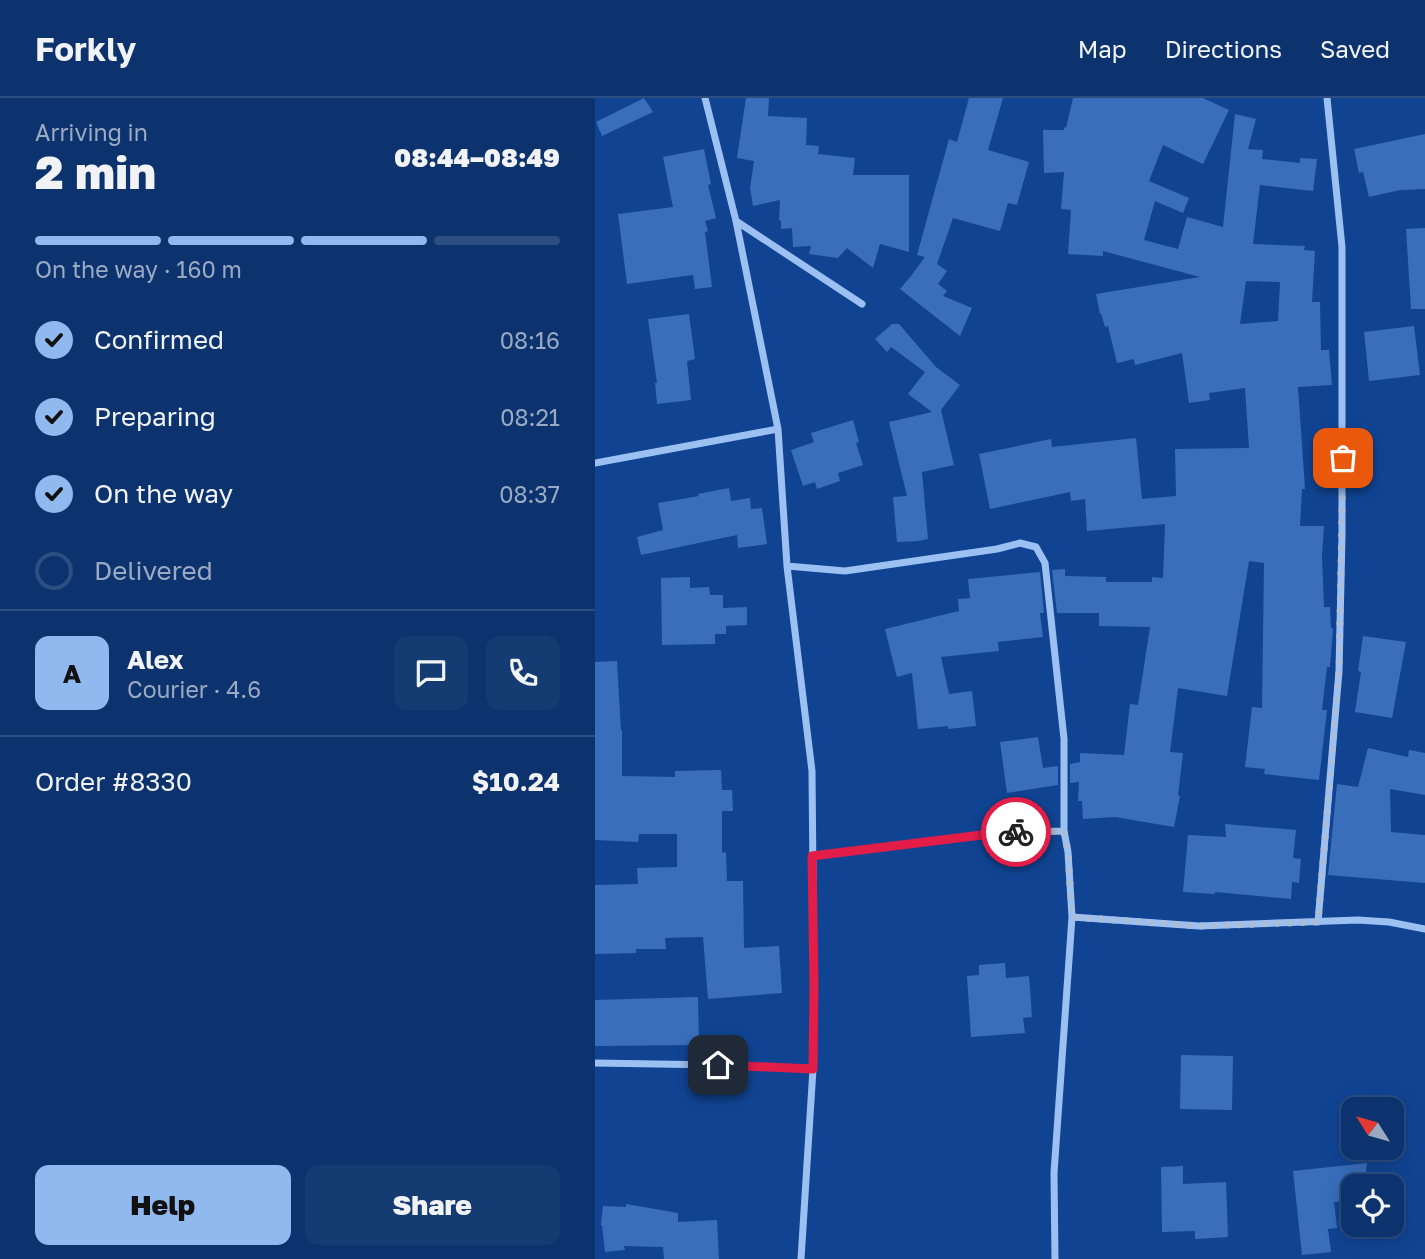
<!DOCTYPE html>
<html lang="en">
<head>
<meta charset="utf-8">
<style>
  :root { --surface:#0c336e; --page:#153b73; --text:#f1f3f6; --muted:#9aaac2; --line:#2c4e81; --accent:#90b9f0 }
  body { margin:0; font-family:"Golos Text",sans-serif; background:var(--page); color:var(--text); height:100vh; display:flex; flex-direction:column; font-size:26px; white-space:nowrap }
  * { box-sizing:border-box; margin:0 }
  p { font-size:23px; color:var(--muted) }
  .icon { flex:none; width:38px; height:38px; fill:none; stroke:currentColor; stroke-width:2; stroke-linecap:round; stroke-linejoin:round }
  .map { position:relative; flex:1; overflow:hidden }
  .details { display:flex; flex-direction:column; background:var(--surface); width:595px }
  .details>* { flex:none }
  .needle { width:46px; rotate:307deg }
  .tools { position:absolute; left:746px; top:999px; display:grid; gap:14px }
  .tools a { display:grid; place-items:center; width:63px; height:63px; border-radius:14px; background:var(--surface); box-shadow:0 4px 18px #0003,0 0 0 2px var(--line); font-size:35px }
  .pin { position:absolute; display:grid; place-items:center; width:60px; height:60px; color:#fff; margin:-30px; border-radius:14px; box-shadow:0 4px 10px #0006 }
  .courier { position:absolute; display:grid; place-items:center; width:70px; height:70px; margin:-35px; border:5px solid #e11d48; border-radius:50%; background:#fff; color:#222; box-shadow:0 2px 9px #0007 }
  .head em { font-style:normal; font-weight:800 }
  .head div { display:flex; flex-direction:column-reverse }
  .head { display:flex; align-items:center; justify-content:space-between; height:119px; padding:0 35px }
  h1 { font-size:46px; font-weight:800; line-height:52px }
  .bar { display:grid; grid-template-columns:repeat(4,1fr); gap:10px 7px; align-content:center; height:84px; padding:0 35px }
  .bar i { height:9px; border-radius:5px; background:var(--line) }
  .bar .active { background:var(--accent) }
  .bar p { grid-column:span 4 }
  .line { display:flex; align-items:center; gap:18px; padding:0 35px; border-top:2px solid var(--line) }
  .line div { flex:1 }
  .round { display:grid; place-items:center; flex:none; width:74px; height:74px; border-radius:14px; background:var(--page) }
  ol { padding:0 35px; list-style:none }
  li { display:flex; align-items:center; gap:21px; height:77px }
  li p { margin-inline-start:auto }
  li .icon { padding:7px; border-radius:50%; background:var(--accent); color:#111; stroke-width:4 }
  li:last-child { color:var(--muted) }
  li i { width:38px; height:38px; border:4px solid var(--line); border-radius:50% }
  .primary-button { display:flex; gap:14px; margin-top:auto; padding:14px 35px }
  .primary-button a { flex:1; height:80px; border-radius:14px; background:var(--accent); color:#111; font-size:28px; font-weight:800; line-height:80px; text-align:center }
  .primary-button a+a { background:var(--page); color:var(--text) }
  header { display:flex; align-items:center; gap:42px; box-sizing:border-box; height:98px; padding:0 35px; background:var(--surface); border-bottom:2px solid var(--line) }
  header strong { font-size:33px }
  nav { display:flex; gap:38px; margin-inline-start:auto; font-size:24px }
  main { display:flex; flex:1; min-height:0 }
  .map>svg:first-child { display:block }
  .building { fill:#396ebb; fill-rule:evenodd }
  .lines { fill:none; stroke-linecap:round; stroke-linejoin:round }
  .street { stroke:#9dc0f3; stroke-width:7 }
  .done { stroke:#abbed9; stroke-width:7; stroke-dasharray:0 12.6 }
  .route { stroke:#e11d48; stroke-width:9 }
</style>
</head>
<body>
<header>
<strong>Forkly</strong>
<nav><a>Map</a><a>Directions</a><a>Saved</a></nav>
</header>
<main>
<section class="details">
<div class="head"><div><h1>2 min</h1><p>Arriving in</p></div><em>08:44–08:49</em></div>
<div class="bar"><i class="active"></i><i class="active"></i><i class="active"></i><i></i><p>On the way · 160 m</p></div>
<ol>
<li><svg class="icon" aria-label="check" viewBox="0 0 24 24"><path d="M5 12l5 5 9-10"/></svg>Confirmed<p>08:16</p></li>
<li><svg class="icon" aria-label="check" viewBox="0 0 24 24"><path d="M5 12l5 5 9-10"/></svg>Preparing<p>08:21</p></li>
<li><svg class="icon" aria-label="check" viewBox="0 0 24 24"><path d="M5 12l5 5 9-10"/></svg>On the way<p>08:37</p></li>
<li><i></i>Delivered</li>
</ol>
<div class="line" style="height:126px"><b class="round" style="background:var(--accent);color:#111">A</b><div><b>Alex</b><p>Courier · 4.6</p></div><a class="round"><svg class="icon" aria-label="chat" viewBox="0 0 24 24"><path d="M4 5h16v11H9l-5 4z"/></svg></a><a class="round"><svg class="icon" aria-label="phone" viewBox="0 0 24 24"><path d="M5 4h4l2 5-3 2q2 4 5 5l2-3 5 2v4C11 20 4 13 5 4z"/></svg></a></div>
<div class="line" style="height:91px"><div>Order #8330</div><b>$10.24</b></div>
<div class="primary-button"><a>Help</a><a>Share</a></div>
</section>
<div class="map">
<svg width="830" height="1161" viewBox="0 0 830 1161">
  <rect width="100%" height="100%" fill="#104493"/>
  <path class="building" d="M 49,0 L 58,14 L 7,38 L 1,24 Z
    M 151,0 L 174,0 L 173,18 L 212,20 L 211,47 L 224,48 L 223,56 L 260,60 L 258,77 L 314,77 L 314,154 L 285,146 L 278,170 L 252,150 L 243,160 L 214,156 L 216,148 L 198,149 L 197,130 L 186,131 L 186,123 L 184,122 L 185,102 L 158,108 L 155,90 L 159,63 L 142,60 Z
    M 374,0 L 408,0 L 393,52 L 434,64 L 422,107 L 413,105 L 405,133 L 358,120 L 342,166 L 352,173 L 343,186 L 352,193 L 348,198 L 377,210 L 365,238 L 305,191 L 316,178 L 330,159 L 322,157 L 354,41 L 362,44 Z
    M 478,0 L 608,0 L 634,12 L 608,66 L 568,47 L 554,83 L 594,100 L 588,115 L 560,103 L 549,142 L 583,151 L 592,119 L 628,129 L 640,16 L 661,21 L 653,51 L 668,52 L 667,61 L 705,65 L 705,60 L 722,61 L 718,93 L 665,87 L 658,146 L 710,148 L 709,152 L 720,153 L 717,204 L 725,204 L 726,252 L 734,252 L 737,287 L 703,289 L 710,391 L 707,391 L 705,428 L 729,428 L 727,457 L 729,509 L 735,509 L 736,530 L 738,530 L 735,569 L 732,569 L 727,612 L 732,612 L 724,682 L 669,676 L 670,671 L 650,669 L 657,609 L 667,610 L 669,465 L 654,463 L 632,598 L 583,590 L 575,654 L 588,655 L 583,697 L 585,698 L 579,729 L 520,719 L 488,721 L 487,703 L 483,703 L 484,684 L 475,685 L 475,666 L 485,664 L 485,655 L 529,657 L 535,606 L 543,607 L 555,529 L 504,528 L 504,515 L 462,515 L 457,472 L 470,471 L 470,478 L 511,479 L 511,484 L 557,484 L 557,479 L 568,480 L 570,426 L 492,433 L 490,401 L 476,403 L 475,394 L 395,411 L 384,356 L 456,341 L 457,349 L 541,340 L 547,401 L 581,398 L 580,351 L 654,350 L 650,290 L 614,295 L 615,302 L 594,305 L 587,255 L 540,267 L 539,261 L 522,265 L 513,228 L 510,229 L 506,215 L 505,216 L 501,196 L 605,179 L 508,153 L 508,158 L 473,156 L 476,112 L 466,111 L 469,74 L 449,75 L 448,32 L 469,32 L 469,29 L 471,30 ZM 651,183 L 685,184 L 683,223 L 645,226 Z
    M 830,36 L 830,91 L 805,92 L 774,99 L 768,74 L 764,75 L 759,51 Z
    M 109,51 L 116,86 L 113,87 L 121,120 L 110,123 L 113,133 L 110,134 L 117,189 L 100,191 L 98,177 L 32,186 L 23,116 L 78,109 L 68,59 Z
    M 830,130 L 830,211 L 816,211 L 811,131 Z
    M 94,216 L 100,261 L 92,263 L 96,302 L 62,306 L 60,285 L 62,285 L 53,221 Z
    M 297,226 L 304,226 L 341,269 L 365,287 L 346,312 L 359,367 L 327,374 L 333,441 L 323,443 L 302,444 L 298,399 L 312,398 L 294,324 L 337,314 L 313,296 L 330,274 L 296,249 L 292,254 L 280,241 Z
    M 819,228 L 825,277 L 774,283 L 769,234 Z
    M 258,322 L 264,344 L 261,345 L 268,367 L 243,375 L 245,383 L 222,391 L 220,384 L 208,388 L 196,352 L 219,344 L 216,335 Z
    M 134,390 L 136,403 L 155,400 L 156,411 L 167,410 L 172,446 L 143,450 L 142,437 L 46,457 L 42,439 L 68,432 L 63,405 L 104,398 L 103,396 Z
    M 445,474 L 449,515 L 445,515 L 448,539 L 403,544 L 404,553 L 346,559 L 354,596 L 377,593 L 381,628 L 353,631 L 353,628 L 323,631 L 317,575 L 302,579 L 290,531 L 364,513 L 363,501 L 375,500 L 373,481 Z
    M 95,479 L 95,490 L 114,489 L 115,497 L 128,497 L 128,510 L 152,509 L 152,527 L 131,528 L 131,536 L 120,536 L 120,546 L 67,547 L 66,480 Z
    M 768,538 L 811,544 L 797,620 L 760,614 L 766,574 L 763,573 Z
    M 22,563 L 26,632 L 27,632 L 27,678 L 80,679 L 80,673 L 126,672 L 127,692 L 137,692 L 138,713 L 127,713 L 127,755 L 131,754 L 132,783 L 148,783 L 149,850 L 184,848 L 187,895 L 113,901 L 108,839 L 70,840 L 71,851 L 41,851 L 41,855 L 0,856 L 0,787 L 43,786 L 42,770 L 82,769 L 82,736 L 44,736 L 43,744 L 0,742 L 0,564 Z
    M 443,639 L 448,670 L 463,668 L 463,687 L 412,695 L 405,644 Z
    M 773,650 L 813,659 L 814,652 L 830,655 L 830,697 L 795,691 L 796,734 L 830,737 L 830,785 L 733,777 L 742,686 L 763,689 Z
    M 630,726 L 701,732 L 698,760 L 706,761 L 704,785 L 697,784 L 696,801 L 620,794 L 620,796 L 588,794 L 593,737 L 631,739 Z
    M 410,865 L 411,880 L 434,878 L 437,919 L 428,920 L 430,935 L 376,939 L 372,878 L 384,877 L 384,867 Z
    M 103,899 L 104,947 L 0,948 L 0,902 Z
    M 586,957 L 638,958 L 637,1012 L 585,1011 Z
    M 772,1065 L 769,1088 L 758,1088 L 758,1097 L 747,1097 L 748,1103 L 739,1104 L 742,1130 L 733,1131 L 736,1154 L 707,1157 L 698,1073 Z
    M 588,1068 L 588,1086 L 631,1084 L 633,1139 L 600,1141 L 600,1133 L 567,1134 L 566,1069 Z
    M 31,1106 L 83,1115 L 83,1124 L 122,1122 L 124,1161 L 69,1161 L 68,1149 L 29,1148 L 30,1152 L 10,1154 L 7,1127 L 6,1127 L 8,1108 L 31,1109 Z"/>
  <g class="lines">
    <path class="street" d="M 110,0 L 141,123 L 183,331 L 192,468 L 217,673 L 219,886 L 218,971 L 206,1161
      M 141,123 L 267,206
      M 0,365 L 183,331
      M 192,468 L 250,473 L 402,451 L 425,445 L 441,449 L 450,465 L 469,641 L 469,733
      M 217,758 L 403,735 L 469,733 L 473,754 L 477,819 L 459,1075 L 460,1161
      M 477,819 L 604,828 L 763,822 L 794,824 L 830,831
      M 723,824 L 744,573 L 747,437 L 747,149 L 732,0
      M 0,965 L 123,967 L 218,971"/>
  </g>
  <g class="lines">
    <path class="done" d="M 421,734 L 469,733 L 473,754 L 477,819 L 604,828 L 723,824 L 744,573 L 748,360"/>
    <path class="route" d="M 123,967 L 218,971 L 219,886 L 217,758 L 403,735 L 421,734"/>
  </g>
</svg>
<div class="tools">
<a><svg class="needle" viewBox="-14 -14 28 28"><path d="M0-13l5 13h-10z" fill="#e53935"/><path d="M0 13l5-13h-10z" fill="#9aaac2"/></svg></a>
<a><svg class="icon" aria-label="locate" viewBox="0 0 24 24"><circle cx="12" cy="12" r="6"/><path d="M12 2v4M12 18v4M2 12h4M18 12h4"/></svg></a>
</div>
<div class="pin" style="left:748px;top:360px;background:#ea580c"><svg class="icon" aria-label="bag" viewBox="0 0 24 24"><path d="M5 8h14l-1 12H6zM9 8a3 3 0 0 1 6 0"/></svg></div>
<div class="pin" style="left:123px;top:967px;background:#1f2937"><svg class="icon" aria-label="home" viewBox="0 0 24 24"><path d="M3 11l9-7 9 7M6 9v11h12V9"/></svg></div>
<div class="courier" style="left:421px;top:734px"><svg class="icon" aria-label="bike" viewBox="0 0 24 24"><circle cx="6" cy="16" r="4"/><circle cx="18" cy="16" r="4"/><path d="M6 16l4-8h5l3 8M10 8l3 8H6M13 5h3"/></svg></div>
</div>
</main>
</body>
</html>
